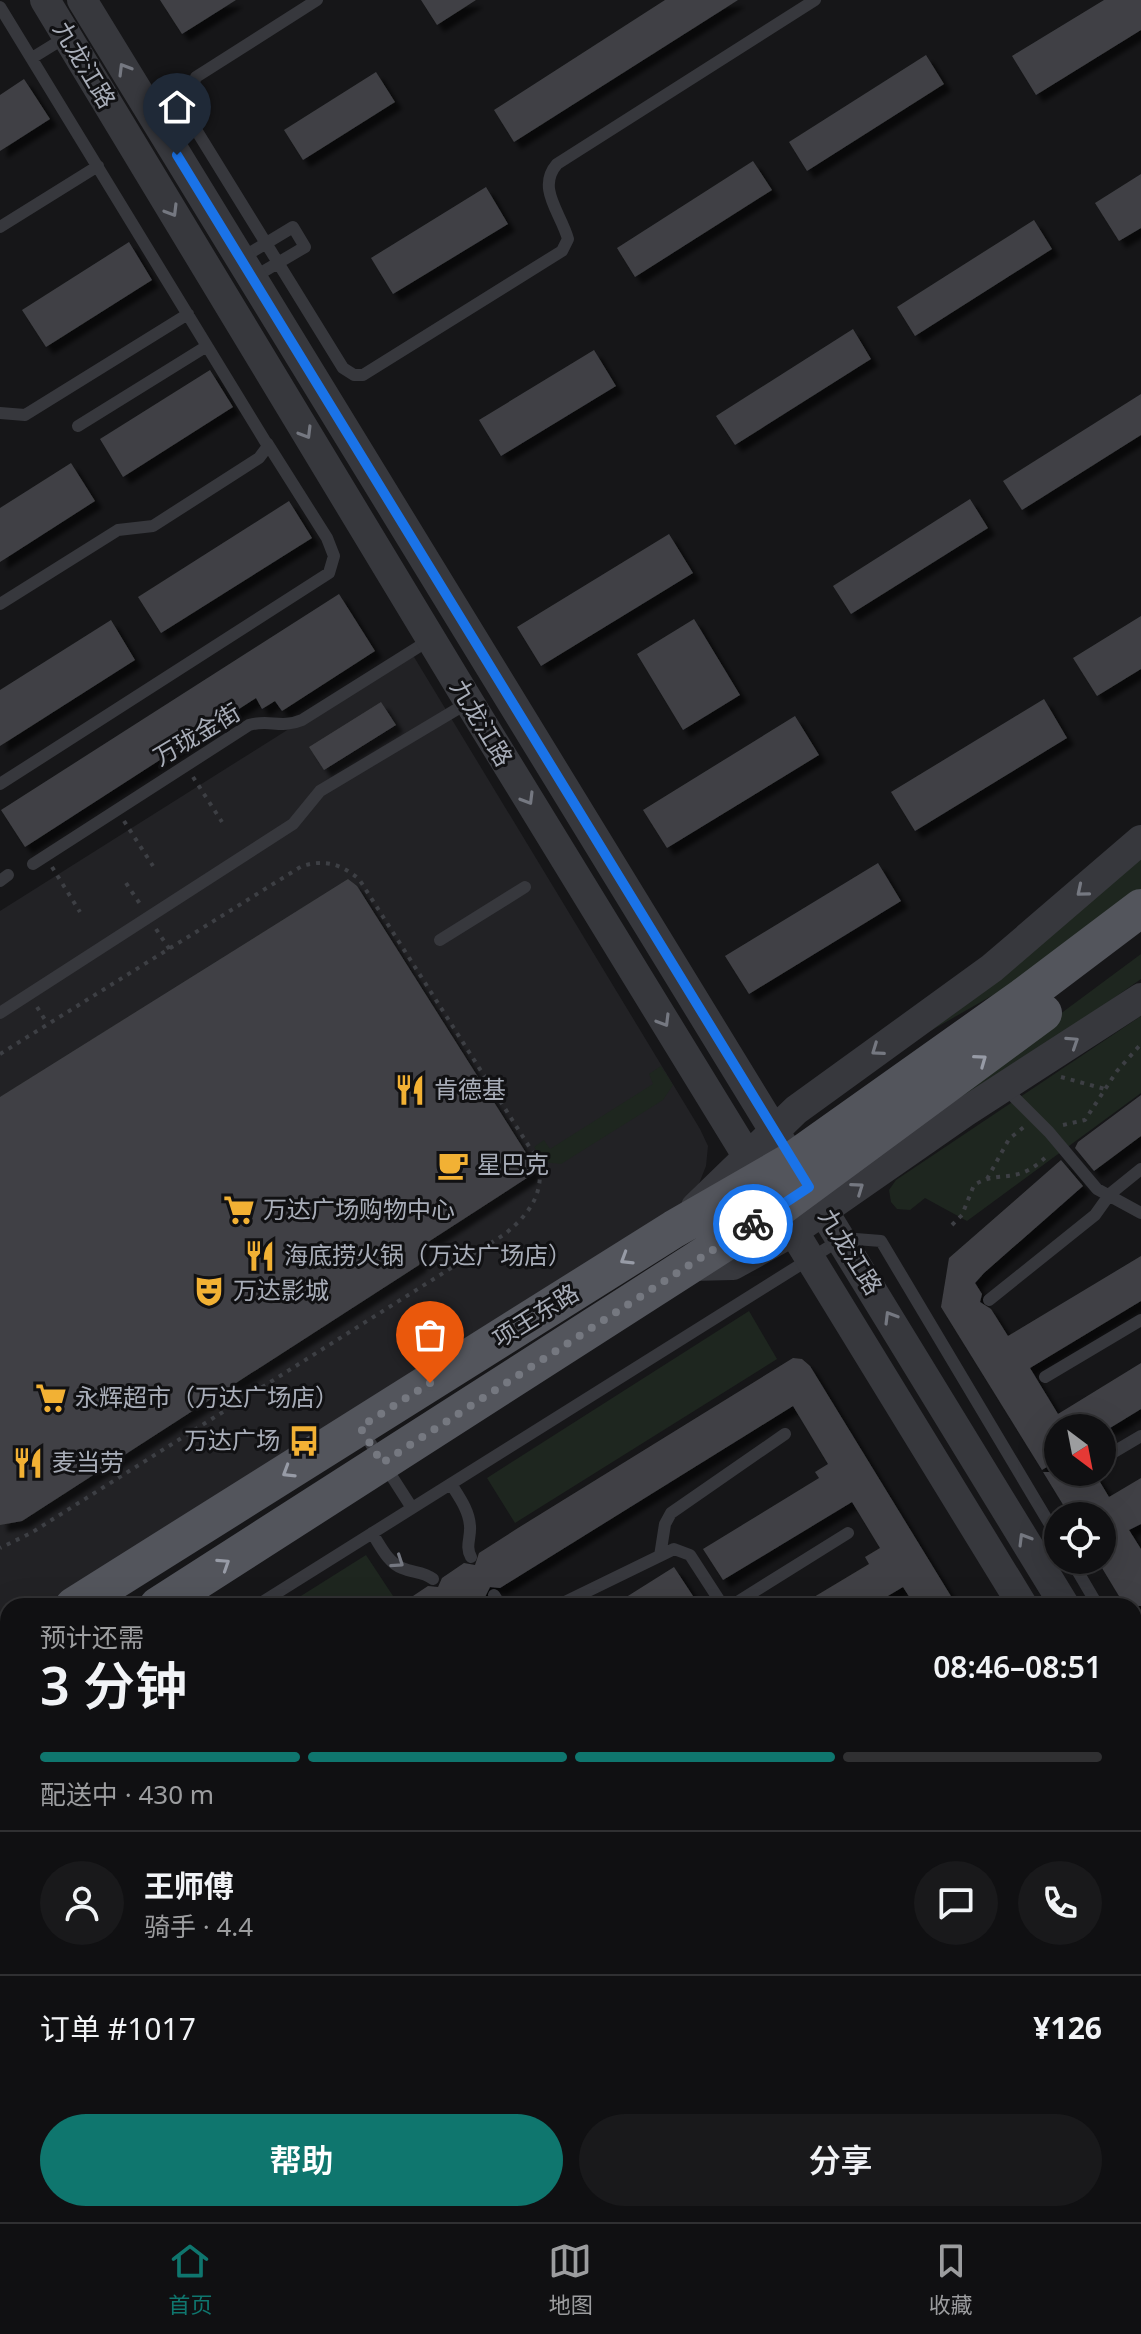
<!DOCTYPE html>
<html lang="zh">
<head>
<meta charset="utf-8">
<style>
  :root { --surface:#101012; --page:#19191b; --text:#f1f3f6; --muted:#9c9d9f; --line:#303032; --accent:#0f766e }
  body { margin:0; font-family:"Noto Sans","Noto Sans SC",sans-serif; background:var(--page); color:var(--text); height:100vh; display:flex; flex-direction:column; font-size:30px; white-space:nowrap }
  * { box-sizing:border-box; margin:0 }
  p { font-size:26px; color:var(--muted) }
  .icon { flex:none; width:44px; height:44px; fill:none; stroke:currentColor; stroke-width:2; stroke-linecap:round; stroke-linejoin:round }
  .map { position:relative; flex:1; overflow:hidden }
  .side { position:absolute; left:0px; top:1598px; width:1142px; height:624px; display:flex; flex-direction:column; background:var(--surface); border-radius:24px 24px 0 0; box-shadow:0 8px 32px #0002,0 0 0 2px var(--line) }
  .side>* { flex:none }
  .needle { width:52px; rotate:148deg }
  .fabs { position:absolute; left:1044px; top:1414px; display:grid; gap:16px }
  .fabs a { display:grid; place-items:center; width:72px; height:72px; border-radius:50%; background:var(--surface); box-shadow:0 8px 32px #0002,0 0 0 2px var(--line); font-size:40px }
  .pin { position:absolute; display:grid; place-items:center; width:68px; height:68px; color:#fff; margin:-82px -34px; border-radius:50% 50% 50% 0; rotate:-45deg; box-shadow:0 0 8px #0007 }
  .pin .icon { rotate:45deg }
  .courier { position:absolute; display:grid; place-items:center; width:80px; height:80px; margin:-40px; border:6px solid #1a73e8; border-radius:50%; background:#fff; color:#222; box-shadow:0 2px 10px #0007 }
  .summary em { font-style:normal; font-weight:600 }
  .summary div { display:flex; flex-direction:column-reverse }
  .summary { display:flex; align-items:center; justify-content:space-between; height:136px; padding:0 40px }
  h1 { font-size:52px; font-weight:600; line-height:60px }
  .bar { display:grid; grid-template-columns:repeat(4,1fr); gap:12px 8px; align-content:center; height:96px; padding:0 40px }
  .bar i { height:10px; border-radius:6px; background:var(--line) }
  .bar .selected { background:var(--accent) }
  .bar p { grid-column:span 4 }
  .line { display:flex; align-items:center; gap:20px; padding:0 40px; border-top:2px solid var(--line) }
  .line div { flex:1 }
  .round { display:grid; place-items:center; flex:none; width:84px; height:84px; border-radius:42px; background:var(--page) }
  .button { display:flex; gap:16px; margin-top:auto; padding:16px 40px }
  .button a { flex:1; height:92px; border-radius:48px; background:var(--accent); color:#fff; font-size:32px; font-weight:600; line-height:92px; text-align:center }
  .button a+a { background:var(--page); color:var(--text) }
  .dock { display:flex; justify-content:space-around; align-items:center; height:112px; border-top:2px solid var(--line); background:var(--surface); font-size:22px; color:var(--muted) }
  .dock a { display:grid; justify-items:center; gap:4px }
  .dock .selected { color:var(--accent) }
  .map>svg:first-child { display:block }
  .built { fill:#222225 }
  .green { fill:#1e261f }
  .building { fill:#404145; filter:url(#shadow) }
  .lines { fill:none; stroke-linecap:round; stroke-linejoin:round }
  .path { stroke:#3d3f44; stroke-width:4; stroke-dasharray:4 6; stroke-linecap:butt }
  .service { stroke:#37383d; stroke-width:12 }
  .tertiary { stroke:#37383d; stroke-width:30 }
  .primary { stroke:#53555c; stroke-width:38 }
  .oneway { stroke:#757881 }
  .oneway2 { stroke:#979ba6 }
  .done { stroke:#757880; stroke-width:8; stroke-dasharray:0 14.4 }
  .route { stroke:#1a73e8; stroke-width:10 }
  .labels { text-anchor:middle; stroke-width:6; stroke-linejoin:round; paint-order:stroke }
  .street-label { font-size:24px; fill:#a8adb8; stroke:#111113 }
  .poi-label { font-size:24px; fill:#a8adb8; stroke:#111113; text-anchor:start }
</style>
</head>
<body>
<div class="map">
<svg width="1141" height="2222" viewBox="0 0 1141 2222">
  <defs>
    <filter id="shadow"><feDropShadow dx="7" dy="7" stdDeviation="2" flood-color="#0009"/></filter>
  </defs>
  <rect width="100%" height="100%" fill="#161618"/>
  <path class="built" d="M 411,652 L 700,1129 L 708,1146 L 706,1166 L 698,1186 L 686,1201 L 44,1606 L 8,1606 L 8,1629 L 0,1634 L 0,911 Z"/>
  <path class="green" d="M 1141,854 L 1141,892 L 1000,991 L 925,1034 Z
    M 1141,954 L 1141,979 L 879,1163 L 866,1158 Z
    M 1141,1016 L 1141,1093 L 967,1221 L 925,1198 L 910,1210 L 897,1209 L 891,1202 L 889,1190 L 896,1180 Z
    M 661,1066 L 673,1085 L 663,1100 L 561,1164 L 544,1162 L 534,1147 L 544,1140 L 550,1149 L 653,1084 L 649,1074 Z
    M 749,1311 L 777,1359 L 515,1523 L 487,1478 Z
    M 366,1555 L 397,1602 L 391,1606 L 285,1606 Z"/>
  <path class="building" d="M 160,0 L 236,0 L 182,34 Z
    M 421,0 L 476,0 L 437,25 Z
    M 665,0 L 738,0 L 514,142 L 494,110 Z
    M 1104,0 L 1141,0 L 1141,30 L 1036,95 L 1012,56 Z
    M 926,55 L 944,84 L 807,171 L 789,142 Z
    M 376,72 L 395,102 L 303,160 L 284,130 Z
    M 24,79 L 50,119 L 0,151 L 0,95 Z
    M 753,161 L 772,190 L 635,277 L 617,248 Z
    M 1141,174 L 1141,228 L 1119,241 L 1095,203 Z
    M 486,187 L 508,224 L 393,294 L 371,258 Z
    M 1034,220 L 1052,249 L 915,336 L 897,307 Z
    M 129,242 L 152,280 L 46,347 L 22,310 Z
    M 853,329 L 871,359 L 735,445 L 716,416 Z
    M 594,350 L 616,386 L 501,456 L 479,420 Z
    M 210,370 L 233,407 L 123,477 L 100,439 Z
    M 1141,394 L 1141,435 L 1022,510 L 1003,481 Z
    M 71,463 L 95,501 L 0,562 L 0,508 Z
    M 970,499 L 988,528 L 851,614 L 833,586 Z
    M 289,501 L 312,538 L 161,633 L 138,597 Z
    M 669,534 L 693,573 L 541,666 L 517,627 Z
    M 339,594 L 375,651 L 282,711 L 275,701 L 262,709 L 256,698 L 25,847 L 1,810 Z
    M 1141,616 L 1141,669 L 1097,696 L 1073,658 Z
    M 694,619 L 740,695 L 683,730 L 637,654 Z
    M 111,620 L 135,660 L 0,746 L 0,690 Z
    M 1044,699 L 1067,738 L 915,831 L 891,792 Z
    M 381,702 L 396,725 L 324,770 L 309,747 Z
    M 795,716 L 819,755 L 667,848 L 643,810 Z
    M 878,863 L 901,901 L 749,994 L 725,956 Z
    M 348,879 L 357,886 L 528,1156 L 533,1169 L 530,1176 L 425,1244 L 419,1265 L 22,1521 L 0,1525 L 0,1097 Z
    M 1141,1095 L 1141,1136 L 1094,1171 L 1075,1148 L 1078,1142 Z
    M 1061,1160 L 1083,1186 L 984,1273 L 975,1283 L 982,1294 L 980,1302 L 991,1309 L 1008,1336 L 1141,1256 L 1141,1301 L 1030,1368 L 1058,1414 L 1141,1363 L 1141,1409 L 1110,1428 L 1058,1428 L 1058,1460 L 1042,1470 L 941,1307 L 949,1258 Z
    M 793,1358 L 802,1359 L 810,1366 L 957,1606 L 915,1606 L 903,1587 L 871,1606 L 799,1606 L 869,1564 L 865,1557 L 880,1548 L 852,1502 L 723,1580 L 703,1549 L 819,1478 L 815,1472 L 828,1464 L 793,1406 L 500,1588 L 490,1587 L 485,1597 L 471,1606 L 398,1606 L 428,1586 L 438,1587 L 442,1578 L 464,1563 L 475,1565 L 479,1553 L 518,1528 Z
    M 1043,1472 L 1094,1472 L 1109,1497 L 1141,1478 L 1141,1524 L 1129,1530 L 1141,1549 L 1141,1606 L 1125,1606 L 1102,1568 L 1102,1516 L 1070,1516 Z
    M 674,1567 L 693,1596 L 676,1606 L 612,1606 Z"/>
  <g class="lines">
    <path class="path" d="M 193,777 L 222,822
      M 124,821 L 153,866
      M 52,867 L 80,912
      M 126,883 L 140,904
      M 156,929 L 170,950
      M 37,1007 L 47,1023
      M 0,1054 L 302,866 C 325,859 341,864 359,879 L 539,1162 C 544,1195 529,1214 505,1234 L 31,1533 L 0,1548
      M 1061,1077 L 1105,1089
      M 1063,1125 L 1085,1120 L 1117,1071 L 1141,1044
      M 987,1179 L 1009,1139 L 1025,1126
      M 952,1225 L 962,1215 L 974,1185 C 1002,1168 1015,1188 1049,1154
      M 310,2214 L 314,2222
      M 676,2214 L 681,2222
      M 880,2214 L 885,2222
      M 722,2222 L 735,2214"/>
    <path class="service" d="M 317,0 L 196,77 L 186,104 L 190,120 L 343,368 L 354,375 L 363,375 L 562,251 L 568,239 C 561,213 536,188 557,164 L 815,0
      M 0,7 L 268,446 L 259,458 L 153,526 L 118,530 L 0,604
      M 32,58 L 66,37
      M 0,227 L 98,166
      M 240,259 L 293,227 L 305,247 L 254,277
      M 0,413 L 25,415 L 188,314
      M 78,426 L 207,346
      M 0,784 L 329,573 L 334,556 L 327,538 L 267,443
      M 33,864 L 249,725 C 269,719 281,729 302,720 L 431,639
      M 0,881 L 8,875
      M 440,940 L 525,887
      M 0,1013 L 293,824 L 320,791 L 469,702
      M 1004,1087 L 1049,1132 L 1097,1189 L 1141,1213
      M 989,1300 L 1095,1215 L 1110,1194 L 1141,1169
      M 1045,1377 L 1141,1320
      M 362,1430 L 412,1508
      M 1102,1459 L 1141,1436
      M 451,1484 C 459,1497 469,1510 470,1526 C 471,1538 465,1546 471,1557
      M 372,1533 C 380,1545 388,1563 402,1568 C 413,1573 423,1571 433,1579
      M 660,1556 L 665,1524 L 671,1513 L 785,1434
      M 1071,1560 L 1098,1606
      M 494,1595 L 501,1606
      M 256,1606 L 843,1238 L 881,1241 L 1058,1538
      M 557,1606 L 674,1549 L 690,1555 L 723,1606
      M 731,1606 L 848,1533
      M 1134,1666 L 1141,1677
      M 1134,1692 L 1141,1688
      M 0,1767 L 8,1762
      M 1134,2047 L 1141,2043
      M 619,2214 L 624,2222
      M 1123,2214 L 1128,2222
      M 545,2222 L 558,2214
      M 921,2222 L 934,2214"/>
    <path class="tertiary" d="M 45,0 L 469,702 L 1023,1606
      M 82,0 L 1065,1606
      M 696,1207 L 796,1110 L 992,968 L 1141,840
      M 690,1266 L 733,1265 L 794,1231 L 965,1112 L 1141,998
      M 1134,1721 L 1141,1732
      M 1134,1787 L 1141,1798
      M 0,1795 L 8,1808
      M 0,1840 L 8,1853
      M 233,2214 L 238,2222
      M 260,2214 L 265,2222"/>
    <path class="primary" d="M 74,1606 L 674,1229 L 792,1161 L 1023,997 L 1141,908
      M 158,1606 L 780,1207 L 1043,1013
      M 0,1653 L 8,1648
      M 0,1707 L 8,1702"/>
  </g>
  <defs><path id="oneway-chevron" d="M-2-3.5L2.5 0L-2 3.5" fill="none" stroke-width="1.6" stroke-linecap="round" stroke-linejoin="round" transform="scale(2)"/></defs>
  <g class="oneway">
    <use href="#oneway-chevron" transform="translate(124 69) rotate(-121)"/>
    <use href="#oneway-chevron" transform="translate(172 211) rotate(59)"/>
    <use href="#oneway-chevron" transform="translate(306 433) rotate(59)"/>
    <use href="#oneway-chevron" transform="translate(528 799) rotate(59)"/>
    <use href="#oneway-chevron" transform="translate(1082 891) rotate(140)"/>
    <use href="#oneway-chevron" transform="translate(664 1021) rotate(59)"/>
    <use href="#oneway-chevron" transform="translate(1073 1042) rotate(-33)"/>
    <use href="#oneway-chevron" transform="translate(877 1050) rotate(145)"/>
    <use href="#oneway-chevron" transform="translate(858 1188) rotate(-35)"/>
    <use href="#oneway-chevron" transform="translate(890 1317) rotate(-121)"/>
    <use href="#oneway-chevron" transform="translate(1024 1539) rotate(-121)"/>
    <use href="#oneway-chevron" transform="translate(398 1562) rotate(34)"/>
  </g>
  <g class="oneway2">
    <use href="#oneway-chevron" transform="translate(981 1060) rotate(-36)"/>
    <use href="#oneway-chevron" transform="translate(626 1259) rotate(148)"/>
    <use href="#oneway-chevron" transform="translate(288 1472) rotate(148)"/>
    <use href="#oneway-chevron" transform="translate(224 1564) rotate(-33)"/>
  </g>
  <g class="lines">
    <path class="done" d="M 430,1383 L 360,1427 L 382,1463 L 753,1224"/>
    <path class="route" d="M 177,155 L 809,1187 L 753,1224"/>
  </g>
  <defs>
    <symbol id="restaurant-bare" viewBox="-9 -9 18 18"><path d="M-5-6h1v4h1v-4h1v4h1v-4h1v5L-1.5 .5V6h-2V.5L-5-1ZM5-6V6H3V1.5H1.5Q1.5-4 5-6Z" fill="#f2b134" stroke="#111113" stroke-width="2.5" paint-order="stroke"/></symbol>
    <symbol id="cafe-bare" viewBox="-9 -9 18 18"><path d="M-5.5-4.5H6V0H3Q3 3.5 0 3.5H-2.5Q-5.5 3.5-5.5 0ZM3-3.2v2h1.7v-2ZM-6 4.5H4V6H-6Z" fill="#f2b134" stroke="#111113" stroke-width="2.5" paint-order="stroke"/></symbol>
    <symbol id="supermarket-bare" viewBox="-9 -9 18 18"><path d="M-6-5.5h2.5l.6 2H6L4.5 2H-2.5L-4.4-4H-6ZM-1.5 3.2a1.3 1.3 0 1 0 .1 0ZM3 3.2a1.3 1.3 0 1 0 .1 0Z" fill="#f2b134" stroke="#111113" stroke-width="2.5" paint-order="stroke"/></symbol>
    <symbol id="theatre-bare" viewBox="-9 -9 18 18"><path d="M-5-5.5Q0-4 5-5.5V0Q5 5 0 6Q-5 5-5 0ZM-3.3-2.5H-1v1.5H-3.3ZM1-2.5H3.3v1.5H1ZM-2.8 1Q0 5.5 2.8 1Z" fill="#f2b134" stroke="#111113" stroke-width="2.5" paint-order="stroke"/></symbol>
    <symbol id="bus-bare" viewBox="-9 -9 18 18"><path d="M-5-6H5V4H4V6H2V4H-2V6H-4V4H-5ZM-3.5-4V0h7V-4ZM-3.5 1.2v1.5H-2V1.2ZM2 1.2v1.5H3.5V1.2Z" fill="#f2b134" stroke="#111113" stroke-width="2.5" paint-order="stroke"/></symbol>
  </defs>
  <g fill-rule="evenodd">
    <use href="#restaurant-bare" x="388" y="1068" width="44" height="44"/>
    <use href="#cafe-bare" x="431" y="1143" width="44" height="44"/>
    <use href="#supermarket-bare" x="217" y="1188" width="44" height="44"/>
    <use href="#restaurant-bare" x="238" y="1234" width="44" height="44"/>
    <use href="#theatre-bare" x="187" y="1269" width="44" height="44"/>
    <use href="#supermarket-bare" x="29" y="1376" width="44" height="44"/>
    <use href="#bus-bare" x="282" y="1419" width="44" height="44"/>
    <use href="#restaurant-bare" x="6" y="1441" width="44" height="44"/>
  </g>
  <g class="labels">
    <g class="street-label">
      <text transform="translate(84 65) rotate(59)" y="8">九龙江路</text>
      <text transform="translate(481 723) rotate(59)" y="8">九龙江路</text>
      <text transform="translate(197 735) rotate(-31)" y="8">万珑金街</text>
      <text transform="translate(850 1252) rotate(58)" y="8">九龙江路</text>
      <text transform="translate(536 1316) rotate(-32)" y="8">项王东路</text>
    </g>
    <g class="poi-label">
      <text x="434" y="1098">肯德基</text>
      <text x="477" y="1173">星巴克</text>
      <text x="263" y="1218">万达广场购物中心</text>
      <text x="284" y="1264">海底捞火锅（万达广场店）</text>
      <text x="233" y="1299">万达影城</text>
      <text x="75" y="1406">永辉超市（万达广场店）</text>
      <text x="280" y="1449" text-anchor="end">万达广场</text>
      <text x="52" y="1471">麦当劳</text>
    </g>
  </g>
</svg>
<div class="fabs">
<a><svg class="needle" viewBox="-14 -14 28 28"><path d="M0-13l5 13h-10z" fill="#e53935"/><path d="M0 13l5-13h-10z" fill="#9c9d9f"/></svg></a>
<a><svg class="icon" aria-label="locate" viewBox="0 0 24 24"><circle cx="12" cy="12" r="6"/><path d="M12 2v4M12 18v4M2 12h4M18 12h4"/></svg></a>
</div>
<div class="pin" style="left:430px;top:1383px;background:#ea580c"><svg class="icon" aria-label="bag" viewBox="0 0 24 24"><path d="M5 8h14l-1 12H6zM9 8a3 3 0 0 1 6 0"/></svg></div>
<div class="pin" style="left:177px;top:155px;background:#1f2937"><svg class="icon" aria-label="home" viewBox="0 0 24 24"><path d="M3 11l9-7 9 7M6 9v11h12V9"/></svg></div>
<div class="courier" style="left:753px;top:1224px"><svg class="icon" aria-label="bike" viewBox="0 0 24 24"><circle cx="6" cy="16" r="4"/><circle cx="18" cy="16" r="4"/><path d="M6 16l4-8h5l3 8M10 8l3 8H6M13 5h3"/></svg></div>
<section class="side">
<div class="summary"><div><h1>3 分钟</h1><p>预计还需</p></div><em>08:46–08:51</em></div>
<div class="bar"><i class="selected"></i><i class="selected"></i><i class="selected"></i><i></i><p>配送中 · 430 m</p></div>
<div class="line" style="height:144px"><a class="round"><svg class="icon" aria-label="person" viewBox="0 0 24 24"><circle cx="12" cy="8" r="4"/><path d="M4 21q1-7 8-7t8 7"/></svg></a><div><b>王师傅</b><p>骑手 · 4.4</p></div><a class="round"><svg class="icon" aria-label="chat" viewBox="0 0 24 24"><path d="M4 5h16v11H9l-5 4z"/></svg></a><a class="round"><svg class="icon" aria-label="phone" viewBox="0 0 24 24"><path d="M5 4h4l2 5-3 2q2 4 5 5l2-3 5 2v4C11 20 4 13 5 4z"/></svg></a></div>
<div class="line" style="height:104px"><div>订单 #1017</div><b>¥126</b></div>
<div class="button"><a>帮助</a><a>分享</a></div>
</section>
</div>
<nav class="dock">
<a class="selected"><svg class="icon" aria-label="home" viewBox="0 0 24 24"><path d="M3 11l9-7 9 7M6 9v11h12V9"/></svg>首页</a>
<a><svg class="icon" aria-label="map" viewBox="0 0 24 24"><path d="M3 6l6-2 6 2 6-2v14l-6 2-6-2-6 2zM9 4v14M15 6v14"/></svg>地图</a>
<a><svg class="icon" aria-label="saved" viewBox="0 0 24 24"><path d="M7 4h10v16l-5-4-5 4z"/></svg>收藏</a>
</nav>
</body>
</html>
